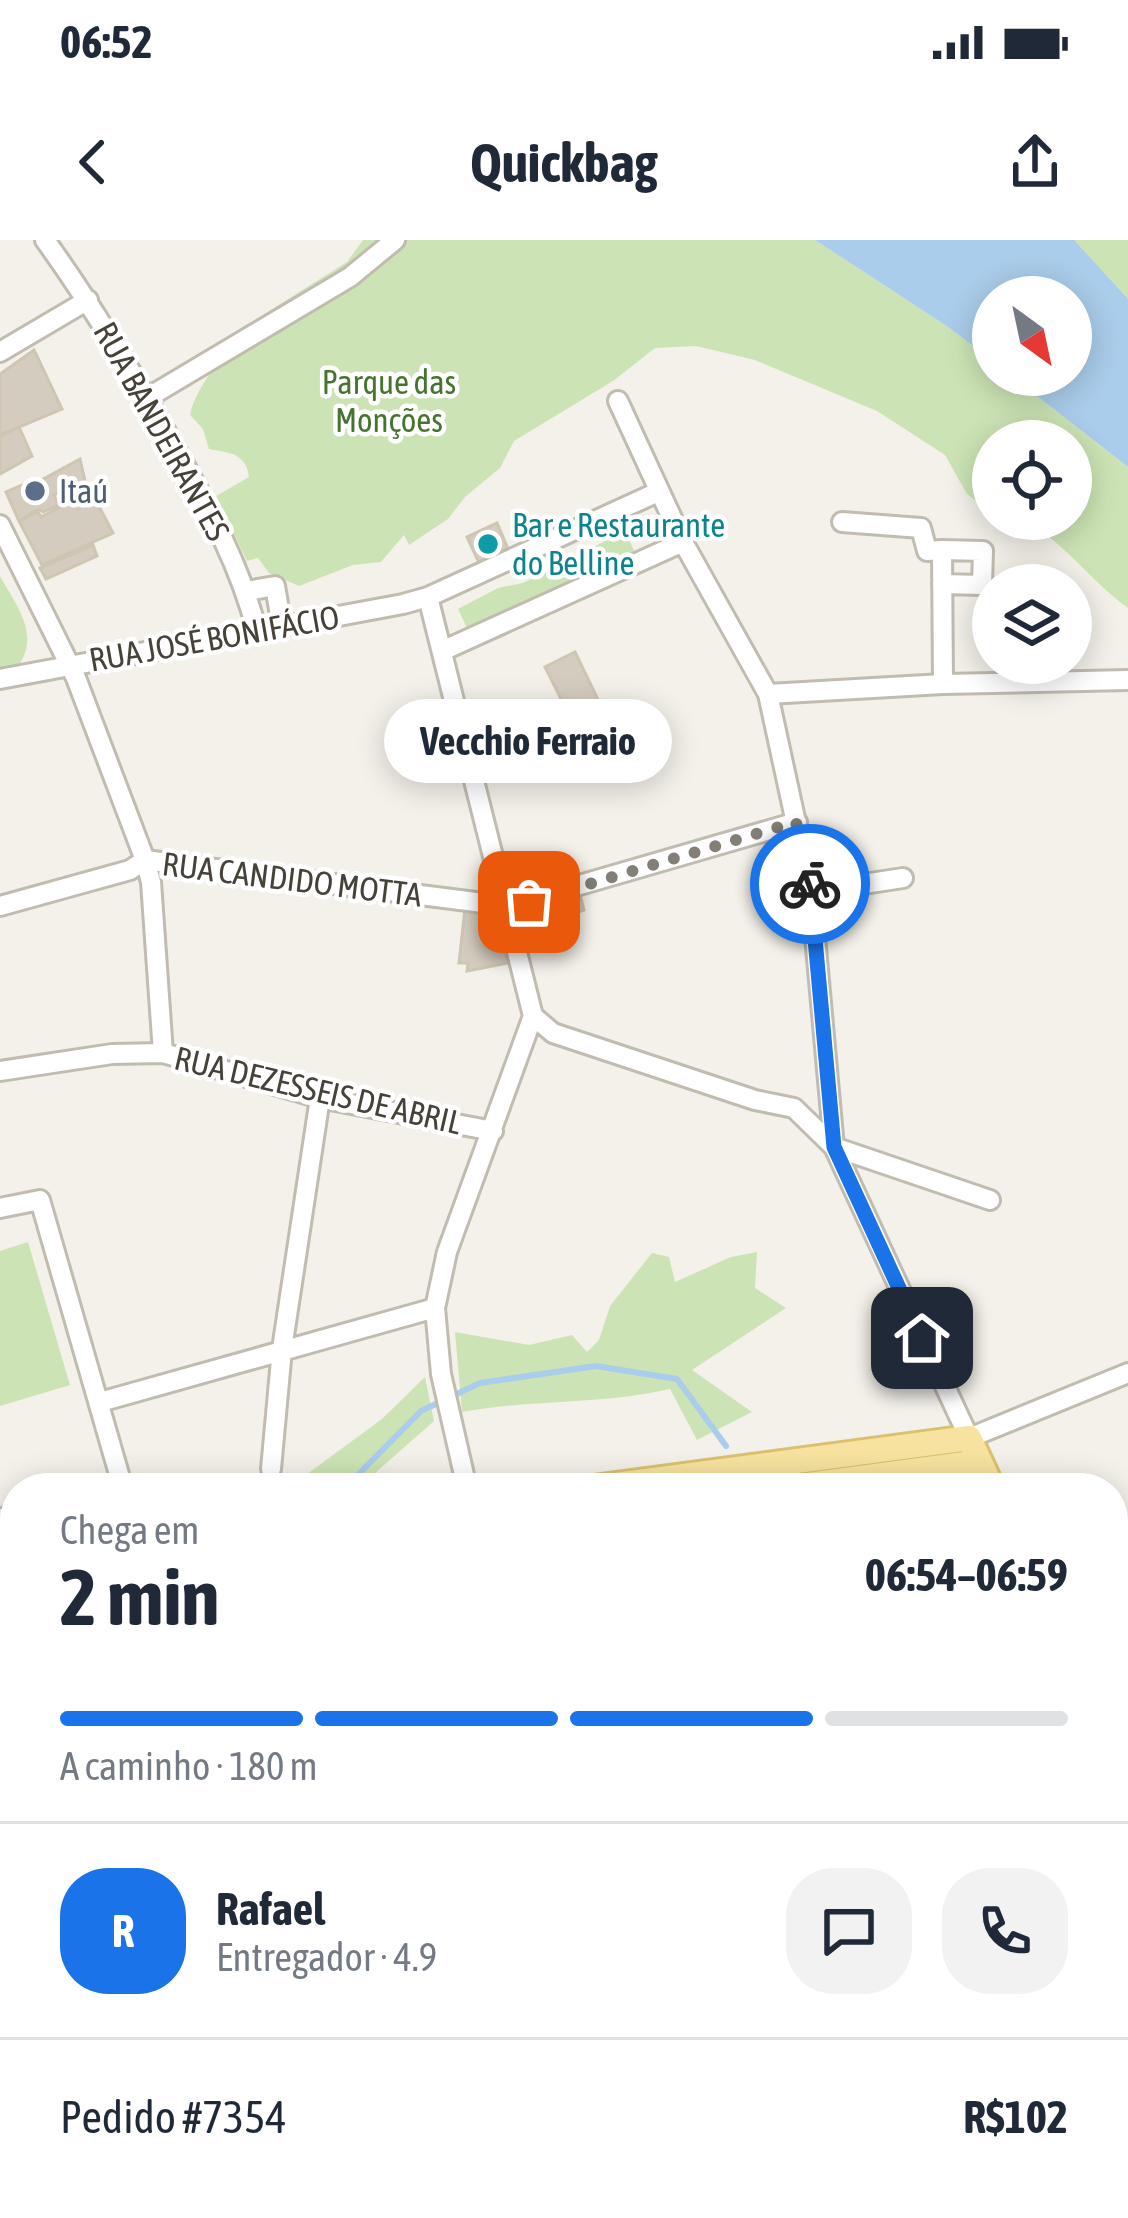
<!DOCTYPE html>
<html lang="pt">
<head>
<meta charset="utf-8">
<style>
  :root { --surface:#fff; --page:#f2f2f3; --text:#1f2937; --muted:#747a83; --line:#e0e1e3; --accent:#1a73e8 }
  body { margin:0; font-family:"Asap Condensed",sans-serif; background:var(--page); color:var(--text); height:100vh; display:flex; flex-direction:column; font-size:45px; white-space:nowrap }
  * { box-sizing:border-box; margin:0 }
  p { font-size:39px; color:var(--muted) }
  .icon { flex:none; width:66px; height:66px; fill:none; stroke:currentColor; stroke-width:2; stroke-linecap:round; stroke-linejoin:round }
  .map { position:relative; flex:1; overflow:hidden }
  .panel { position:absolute; left:0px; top:1233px; width:1128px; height:747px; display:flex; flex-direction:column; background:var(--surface); border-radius:48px 48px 0 0; box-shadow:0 6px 30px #0003 }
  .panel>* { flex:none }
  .needle { width:78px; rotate:147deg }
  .tools { position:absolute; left:972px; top:36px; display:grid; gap:24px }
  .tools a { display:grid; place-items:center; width:120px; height:120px; border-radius:50%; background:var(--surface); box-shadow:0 6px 30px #0003; font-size:60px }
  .pin { position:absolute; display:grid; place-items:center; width:102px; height:102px; color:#fff; margin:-51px; border-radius:24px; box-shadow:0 6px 18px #0006 }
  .courier { position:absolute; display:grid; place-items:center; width:120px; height:120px; margin:-60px; border:9px solid #1a73e8; border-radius:50%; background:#fff; color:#222; box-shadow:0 3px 15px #0007 }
  .bubble { position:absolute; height:84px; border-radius:42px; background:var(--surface); box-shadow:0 6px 30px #0003; font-size:39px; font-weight:700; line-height:84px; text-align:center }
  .headline em { font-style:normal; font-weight:700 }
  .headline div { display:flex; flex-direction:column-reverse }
  .headline { display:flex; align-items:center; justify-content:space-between; height:204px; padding:0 60px }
  h1 { font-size:78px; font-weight:700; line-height:90px }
  .bar { display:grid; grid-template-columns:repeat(4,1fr); gap:18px 12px; align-content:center; height:144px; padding:0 60px }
  .bar i { height:15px; border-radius:9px; background:var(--line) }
  .bar .active { background:var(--accent) }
  .bar p { grid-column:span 4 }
  .line { display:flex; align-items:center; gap:30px; padding:0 60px; border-top:3px solid var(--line) }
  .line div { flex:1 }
  .round { display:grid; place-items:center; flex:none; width:126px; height:126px; border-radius:48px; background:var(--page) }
  .status { display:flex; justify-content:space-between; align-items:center; height:84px; padding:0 60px; background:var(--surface); direction:ltr }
  .status svg { height:33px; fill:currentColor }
  header { display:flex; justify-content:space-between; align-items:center; height:156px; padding:0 60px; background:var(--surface); font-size:54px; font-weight:700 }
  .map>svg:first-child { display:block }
  .medical { fill:#f3e2de }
  .green { fill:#cce4b5 }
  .water { fill:#aacdeb }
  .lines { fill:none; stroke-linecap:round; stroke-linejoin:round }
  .stream { stroke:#aacdeb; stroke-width:6 }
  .building { fill:#d4cdbf; stroke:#cec5b3; stroke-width:3 }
  .minor-casing { stroke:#c1bcaf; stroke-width:24 }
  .major-casing { stroke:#dbc16f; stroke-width:30 }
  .minor { stroke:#fff; stroke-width:18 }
  .major { stroke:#f7e39f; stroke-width:24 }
  .done { stroke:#837f76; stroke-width:12; stroke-dasharray:0 21.6 }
  .route { stroke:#1a73e8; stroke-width:15 }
  .service-dot { fill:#5c6f8a; stroke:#fff; stroke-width:4.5 }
  .culture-dot { fill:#0f9aa8; stroke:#fff; stroke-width:4.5 }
  .labels { text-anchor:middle; stroke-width:9; stroke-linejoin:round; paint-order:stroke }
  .park-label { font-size:33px; fill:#45742f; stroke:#fff }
  .street-label { font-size:33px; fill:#464238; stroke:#fff }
  .service-label { font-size:33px; fill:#4e5e75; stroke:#fff; text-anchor:start }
  .culture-label { font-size:33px; fill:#0d838f; stroke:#fff; text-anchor:start }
</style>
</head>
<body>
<div class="status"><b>06:52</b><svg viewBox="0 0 49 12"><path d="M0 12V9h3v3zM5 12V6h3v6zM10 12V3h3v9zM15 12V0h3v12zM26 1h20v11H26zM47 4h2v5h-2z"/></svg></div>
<header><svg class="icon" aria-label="back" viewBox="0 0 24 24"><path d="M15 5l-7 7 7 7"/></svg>Quickbag<svg class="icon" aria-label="share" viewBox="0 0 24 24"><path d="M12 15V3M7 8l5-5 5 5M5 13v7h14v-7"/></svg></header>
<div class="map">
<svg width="1128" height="1978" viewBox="0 0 1128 1978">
  <rect width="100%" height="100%" fill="#f3f1e9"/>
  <path class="medical" d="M 1128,1877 L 1128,1978 L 976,1978 L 969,1965 L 1113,1965 L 1113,1885 Z"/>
  <path class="green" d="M 363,0 L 815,0 L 948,87 L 993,121 L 993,135 L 1010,135 L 1128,227 L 1128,368 C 1090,341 1063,300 1022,279 L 1071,279 L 1071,201 L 993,201 L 990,271 L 967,254 L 945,215 L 877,171 L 755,120 L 696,106 L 655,108 L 613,141 L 514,201 L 500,228 L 465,257 L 448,279 L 409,305 L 404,295 L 381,322 L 353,325 L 299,346 L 269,333 L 258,318 L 247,321 L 216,256 L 249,237 C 246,213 230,213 209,209 L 203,189 L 190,175 C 196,146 219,128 226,98 L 347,22 Z
    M 1064,0 L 1128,0 L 1128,62 Z
    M 625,291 L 636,315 L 468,390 L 458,369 L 498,348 L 523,343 Z
    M 0,336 C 16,365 41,395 18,426 L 0,430 Z
    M 28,1002 L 70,1145 L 0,1166 L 0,1011 Z
    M 757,1012 L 755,1048 L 786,1068 L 692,1130 L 752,1172 L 697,1200 L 670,1149 C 601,1165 531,1159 462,1172 L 455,1092 L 529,1105 L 572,1095 L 587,1112 L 599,1100 L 610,1066 L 652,1013 L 669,1017 L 675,1042 L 731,1017 Z
    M 425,1137 L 434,1181 L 358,1248 L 288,1248 L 382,1179 Z
    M 15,1484 L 15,1729 L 0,1763 L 0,1487 Z
    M 0,1847 L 15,1862 L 15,1965 L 37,1965 L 35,1978 L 0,1978 Z
    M 678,1965 L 819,1965 L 822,1978 L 682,1978 Z"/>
  <path class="water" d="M 815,0 L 1074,0 L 1128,59 L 1128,227 L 1010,135 L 1071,135 L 1071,57 L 993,57 L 993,121 L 948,87 Z"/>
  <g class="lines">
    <path class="stream" d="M 345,1248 L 421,1171 L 480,1143 L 596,1126 L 677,1139 L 726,1206
      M 1113,1287 L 1128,1310
      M 0,1394 L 15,1391"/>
  </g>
  <path class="building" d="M 34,110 L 62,169 L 0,195 L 0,134 Z
    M 19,187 L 32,216 L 0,234 L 0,197 Z
    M 80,219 L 87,250 L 70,258 L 66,249 L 54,255 L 58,265 L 43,272 L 39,269 L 19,281 L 6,252 L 22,245 L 25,249 Z
    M 91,251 L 113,293 L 42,325 L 19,281 L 38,272 L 41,277 Z
    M 497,283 L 509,311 L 480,325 L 467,297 Z
    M 93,305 L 97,316 L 46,339 L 40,328 Z
    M 575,412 L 605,474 L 576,489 L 545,427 Z
    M 581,658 L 584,670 L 555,680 L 561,697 L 537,704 L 529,673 Z
    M 465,669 L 498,673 L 507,723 L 467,731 L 468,723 L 459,723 Z"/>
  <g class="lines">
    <defs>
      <path id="minor" d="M 45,0 C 94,68 137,140 178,213 C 210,271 241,328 257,392
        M 0,112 L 88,60
        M 147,158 L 350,37 L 395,0
        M 618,161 L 683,302 L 768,454 L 811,652 L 834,907 L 969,1198 L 1128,1133
        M 842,282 L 921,288 L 927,311 L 942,310 L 943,444
        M 0,285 L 76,438 L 145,620 L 151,642 L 163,813
        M 942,344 L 982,345 L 983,311 L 942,310
        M 247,351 L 275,346 L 282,387
        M 428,357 L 533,776 L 447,1012 L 435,1068 L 441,1134 L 467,1248
        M 442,411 L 683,302
        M 0,439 L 403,364 L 428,357 L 658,252
        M 768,454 L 943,444 L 1128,440
        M 811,652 L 903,638
        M 0,666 L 130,630 L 145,620 L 507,666 L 797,582
        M 533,776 L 553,793 L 755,860 L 794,868 L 834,907 L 990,960
        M 0,831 L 112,814 L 163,813 L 320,858 L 493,891
        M 0,968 L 40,960 L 123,1248
        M 100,1162 L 435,1068
        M 271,1229 L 282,1109 L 320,858
        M 0,1279 L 15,1274
        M 1113,1531 L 1128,1521
        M 1113,1864 L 1128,1855
        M 351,1978 L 351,1965
        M 517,1978 L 520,1965
        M 912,1978 L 935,1965"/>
      <path id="major" d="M 593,1248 L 969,1198 L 992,1248
        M 786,1248 L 980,1222
        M 1113,1421 L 1128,1439
        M 0,1438 L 15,1436
        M 0,1461 L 15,1459"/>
    </defs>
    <use href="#minor" class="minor-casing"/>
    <use href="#major" class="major-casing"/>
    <use href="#minor" class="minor"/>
    <use href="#major" class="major"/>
  </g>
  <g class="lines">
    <path class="done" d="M 529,662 L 796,582 L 810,644"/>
    <path class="route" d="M 810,644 L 834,907 L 922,1098"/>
  </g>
  <circle class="service-dot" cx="35" cy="251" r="12"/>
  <circle class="culture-dot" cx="488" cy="304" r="12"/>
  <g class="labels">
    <g class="park-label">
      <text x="389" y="154">Parque das<tspan x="389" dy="38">Monções</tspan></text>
    </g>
    <g class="street-label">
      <text transform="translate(162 191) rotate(61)" y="12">RUA BANDEIRANTES</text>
      <text transform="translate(214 398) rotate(-10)" y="12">RUA JOSÉ BONIFÁCIO</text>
      <text transform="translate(292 639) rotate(7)" y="12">RUA CANDIDO MOTTA</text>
      <text transform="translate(318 850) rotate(13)" y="12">RUA DEZESSEIS DE ABRIL</text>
    </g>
    <g class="service-label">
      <text x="59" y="263">Itaú</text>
    </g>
    <g class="culture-label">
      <text x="512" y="297">Bar e Restaurante<tspan x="512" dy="38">do Belline</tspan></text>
    </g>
  </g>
</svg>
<div class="tools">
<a><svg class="needle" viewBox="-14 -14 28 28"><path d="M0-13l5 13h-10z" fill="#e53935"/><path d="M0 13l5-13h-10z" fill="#747a83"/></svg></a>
<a><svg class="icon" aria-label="locate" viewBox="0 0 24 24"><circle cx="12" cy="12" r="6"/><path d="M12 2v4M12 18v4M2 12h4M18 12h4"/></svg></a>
<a><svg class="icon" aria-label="layers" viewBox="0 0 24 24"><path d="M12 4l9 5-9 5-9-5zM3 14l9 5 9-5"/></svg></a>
</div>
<div class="pin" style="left:529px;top:662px;background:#ea580c"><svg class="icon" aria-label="bag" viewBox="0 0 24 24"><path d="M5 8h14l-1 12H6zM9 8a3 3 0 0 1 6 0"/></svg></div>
<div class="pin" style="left:922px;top:1098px;background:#1f2937"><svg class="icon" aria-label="home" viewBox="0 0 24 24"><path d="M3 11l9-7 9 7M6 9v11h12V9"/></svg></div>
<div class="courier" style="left:810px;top:644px"><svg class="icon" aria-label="bike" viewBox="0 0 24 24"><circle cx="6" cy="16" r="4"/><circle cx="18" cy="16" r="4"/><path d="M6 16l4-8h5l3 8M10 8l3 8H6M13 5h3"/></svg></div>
<div class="bubble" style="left:384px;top:459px;width:288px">Vecchio Ferraio</div>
<section class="panel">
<div class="headline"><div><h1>2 min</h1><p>Chega em</p></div><em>06:54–06:59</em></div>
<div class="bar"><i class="active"></i><i class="active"></i><i class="active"></i><i></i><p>A caminho · 180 m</p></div>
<div class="line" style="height:216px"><b class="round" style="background:var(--accent);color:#fff">R</b><div><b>Rafael</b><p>Entregador · 4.9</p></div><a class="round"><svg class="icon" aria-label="chat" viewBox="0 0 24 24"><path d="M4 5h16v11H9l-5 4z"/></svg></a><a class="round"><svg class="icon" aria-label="phone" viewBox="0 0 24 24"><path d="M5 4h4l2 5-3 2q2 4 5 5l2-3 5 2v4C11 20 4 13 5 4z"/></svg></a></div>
<div class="line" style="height:156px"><div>Pedido #7354</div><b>R$102</b></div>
</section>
</div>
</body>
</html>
